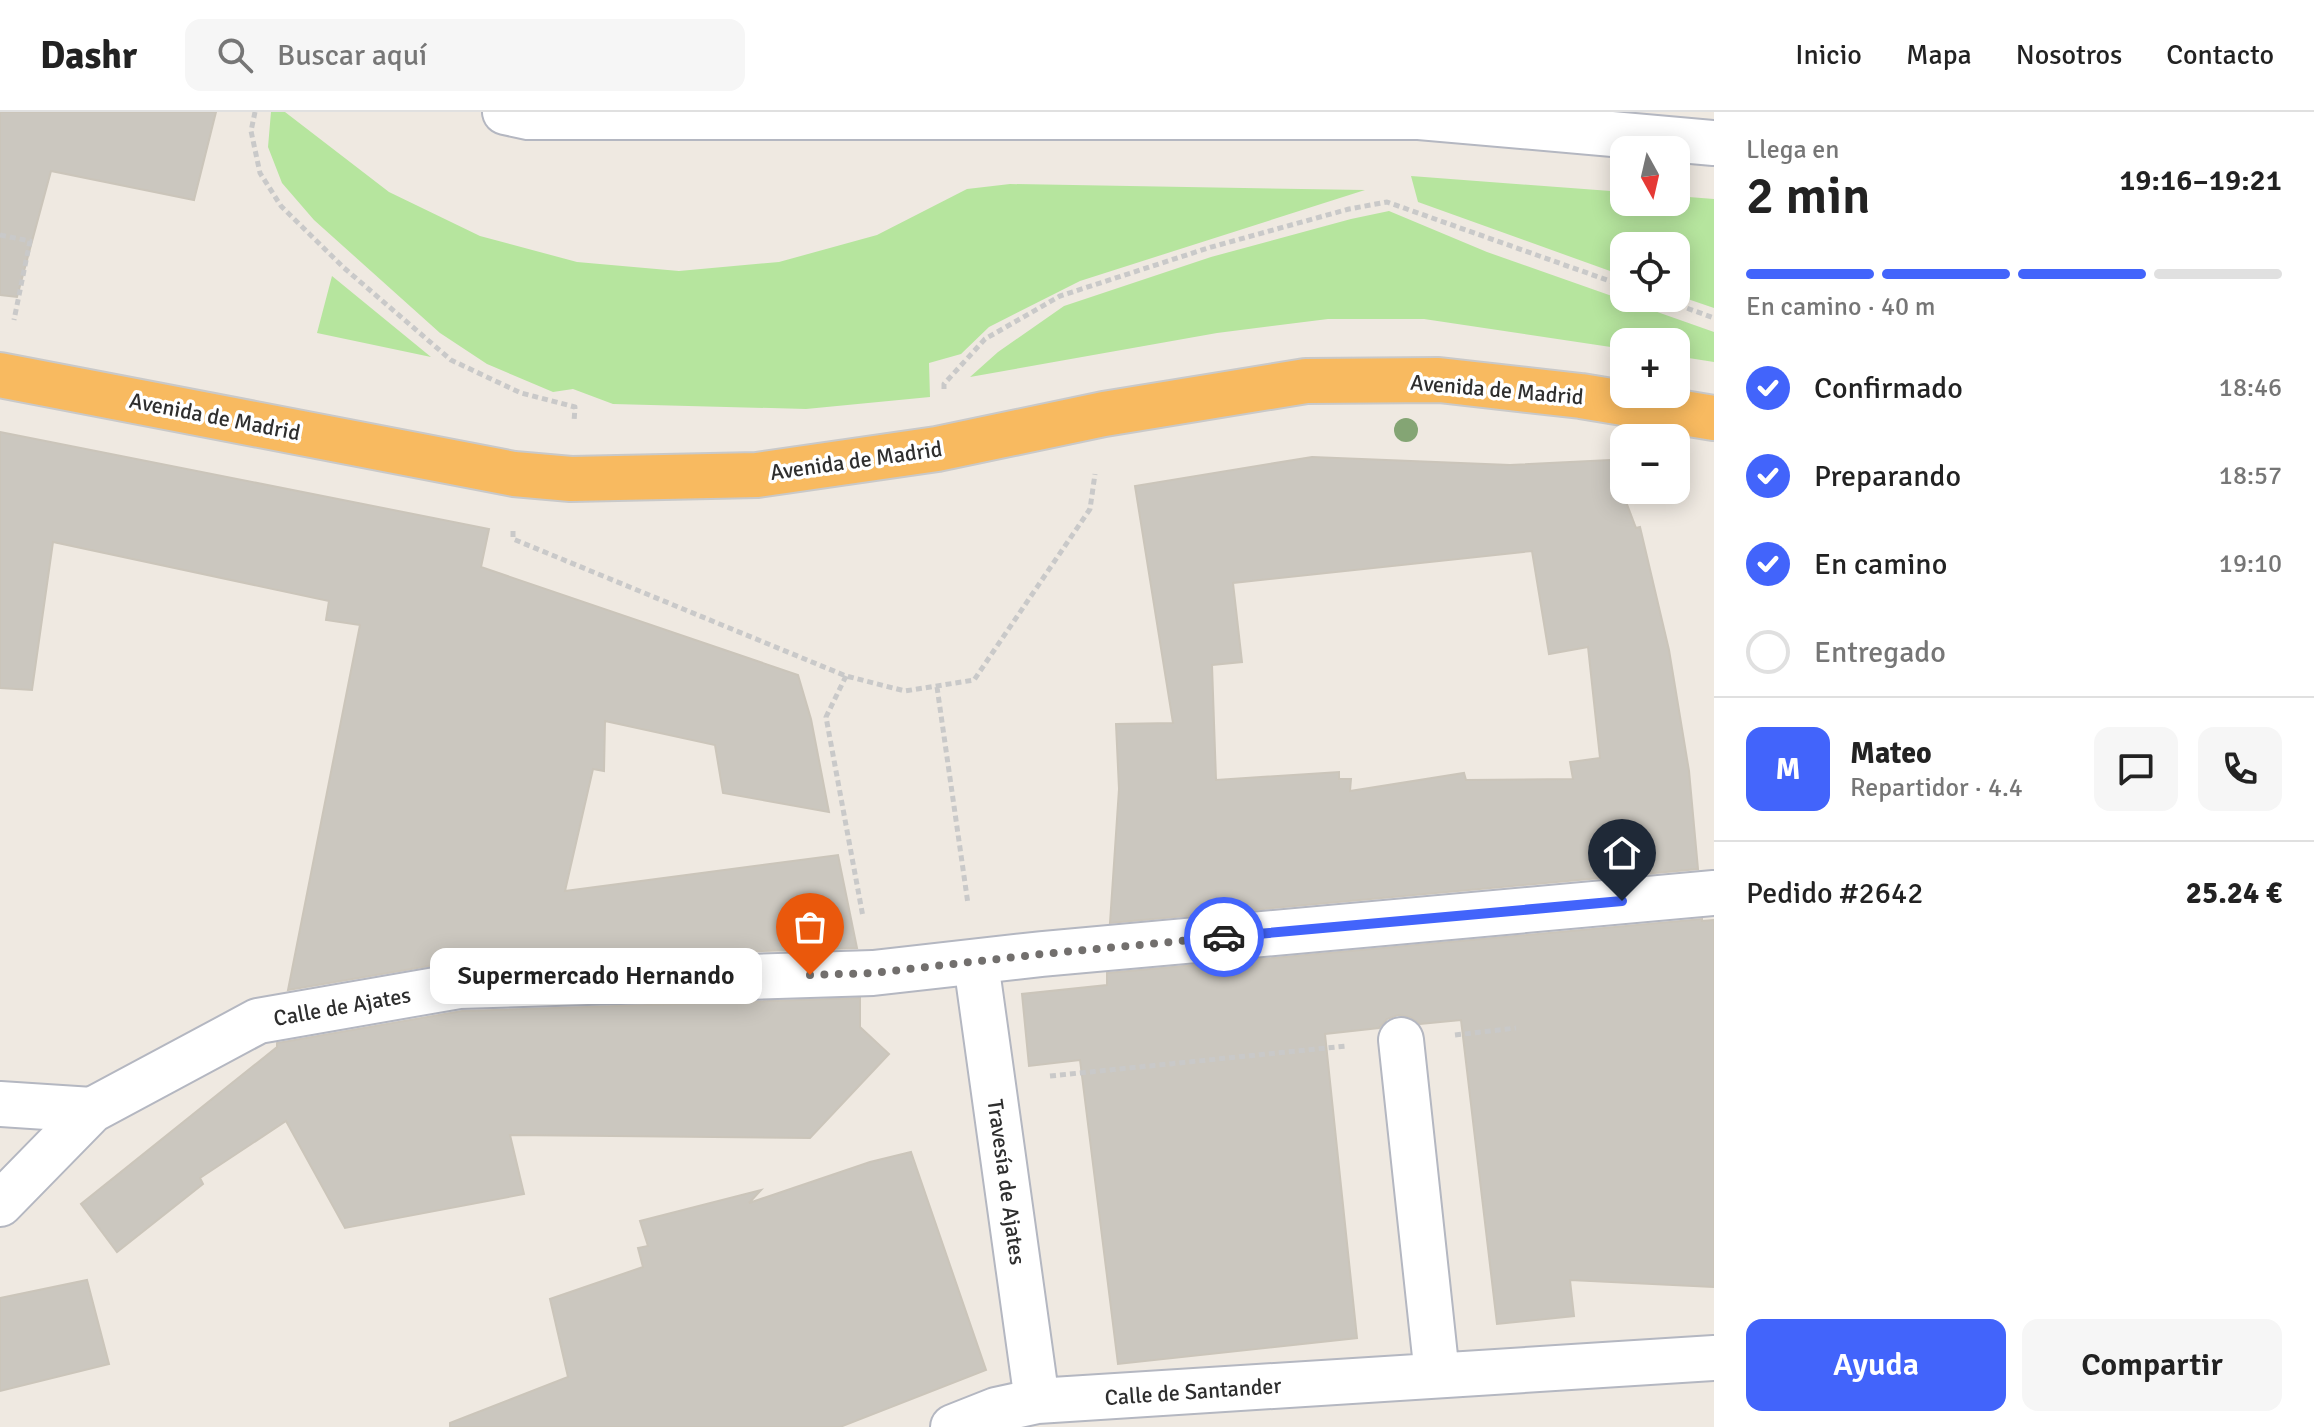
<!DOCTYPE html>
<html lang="es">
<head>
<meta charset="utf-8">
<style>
  :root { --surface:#fff; --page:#f6f6f6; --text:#222; --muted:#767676; --line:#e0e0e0; --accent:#4264fb }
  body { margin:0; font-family:Signika,sans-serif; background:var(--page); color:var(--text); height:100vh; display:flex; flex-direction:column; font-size:30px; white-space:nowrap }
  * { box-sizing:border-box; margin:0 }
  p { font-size:26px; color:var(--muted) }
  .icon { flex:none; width:44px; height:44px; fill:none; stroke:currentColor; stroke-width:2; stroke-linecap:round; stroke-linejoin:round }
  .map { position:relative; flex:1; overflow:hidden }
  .sheet { display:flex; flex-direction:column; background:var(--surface); width:600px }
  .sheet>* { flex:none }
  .needle { width:52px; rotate:172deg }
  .buttons { position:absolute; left:1610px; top:24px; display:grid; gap:16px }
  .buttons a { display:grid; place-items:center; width:80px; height:80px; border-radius:16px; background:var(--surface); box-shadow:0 4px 20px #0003; font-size:40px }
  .pin { position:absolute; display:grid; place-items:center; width:68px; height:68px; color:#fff; margin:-82px -34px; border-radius:50% 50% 50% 0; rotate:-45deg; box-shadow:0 0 8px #0007 }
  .pin .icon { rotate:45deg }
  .courier { position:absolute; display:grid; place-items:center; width:80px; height:80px; margin:-40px; border:6px solid #4264fb; border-radius:50%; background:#fff; color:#222; box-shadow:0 2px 10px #0007 }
  .bubble { position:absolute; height:56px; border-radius:16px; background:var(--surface); box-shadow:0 4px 20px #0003; font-size:26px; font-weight:600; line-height:56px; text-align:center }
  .summary em { font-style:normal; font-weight:600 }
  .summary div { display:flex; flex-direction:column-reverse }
  .summary { display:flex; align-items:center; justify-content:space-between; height:136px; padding:0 32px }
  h1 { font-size:52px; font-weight:600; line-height:60px }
  .bar { display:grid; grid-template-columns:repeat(4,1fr); gap:12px 8px; align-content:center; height:96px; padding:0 32px }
  .bar i { height:10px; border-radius:6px; background:var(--line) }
  .bar .on { background:var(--accent) }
  .bar p { grid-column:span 4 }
  .line { display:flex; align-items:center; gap:20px; padding:0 32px; border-top:2px solid var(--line) }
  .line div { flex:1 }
  .round { display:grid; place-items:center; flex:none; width:84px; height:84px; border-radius:16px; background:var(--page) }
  ol { padding:0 32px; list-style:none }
  li { display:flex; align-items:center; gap:24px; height:88px }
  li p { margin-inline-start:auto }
  li .icon { padding:8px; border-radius:50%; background:var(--accent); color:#fff; stroke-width:4 }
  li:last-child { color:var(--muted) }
  li i { width:44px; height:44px; border:4px solid var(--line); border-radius:50% }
  .primary-button { display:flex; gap:16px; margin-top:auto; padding:16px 32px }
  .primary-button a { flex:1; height:92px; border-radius:16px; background:var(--accent); color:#fff; font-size:32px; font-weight:600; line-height:92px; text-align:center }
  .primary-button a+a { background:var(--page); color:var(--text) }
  header { display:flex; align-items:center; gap:48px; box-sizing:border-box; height:112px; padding:0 40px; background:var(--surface); border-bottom:2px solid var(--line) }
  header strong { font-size:38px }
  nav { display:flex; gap:44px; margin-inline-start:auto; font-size:28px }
  .search { width:560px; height:72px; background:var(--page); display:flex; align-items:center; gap:20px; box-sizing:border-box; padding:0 28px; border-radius:16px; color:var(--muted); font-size:30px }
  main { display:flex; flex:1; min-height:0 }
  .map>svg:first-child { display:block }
  .green { fill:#b6e59e }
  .building { fill:#cbc7bf; stroke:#cbc5ba; stroke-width:2; fill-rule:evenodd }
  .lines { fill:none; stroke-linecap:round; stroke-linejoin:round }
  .minor-casing { stroke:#b4b7c1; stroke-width:48 }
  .tertiary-casing { stroke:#b4b7c1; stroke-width:48 }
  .trunk-casing { stroke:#c9c9c9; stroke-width:48 }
  .path { stroke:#c9c9c9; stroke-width:5; stroke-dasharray:6 4; stroke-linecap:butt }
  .minor { stroke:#fff; stroke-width:44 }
  .tertiary { stroke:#fff; stroke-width:44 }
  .trunk { stroke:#f8ba60; stroke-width:44 }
  .tree { fill:#84a574 }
  .done { stroke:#726f6d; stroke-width:8; stroke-dasharray:0 14.4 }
  .route { stroke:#4264fb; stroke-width:10 }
  .labels { text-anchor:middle; stroke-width:7; stroke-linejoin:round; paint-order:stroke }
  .street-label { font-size:22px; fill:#2e2e2e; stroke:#fff }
</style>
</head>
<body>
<header>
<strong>Dashr</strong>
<div class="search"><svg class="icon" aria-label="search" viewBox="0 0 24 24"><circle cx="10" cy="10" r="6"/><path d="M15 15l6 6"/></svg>Buscar aquí</div>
<nav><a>Inicio</a><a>Mapa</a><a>Nosotros</a><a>Contacto</a></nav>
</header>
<main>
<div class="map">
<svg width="1714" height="1315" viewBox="0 0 1714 1315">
  <rect width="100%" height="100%" fill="#efe9e1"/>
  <path class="green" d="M 271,0 L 285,0 L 389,80 L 480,124 L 577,150 L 679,159 L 779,150 L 877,123 L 967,77 L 1010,72 L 1365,78 L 1080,169 L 989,215 L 961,242 L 929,251 L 930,285 L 806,297 L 613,292 L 573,277 L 553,280 L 487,252 L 440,221 L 314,108 L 282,71 L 268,35 Z
    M 1411,64 L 1624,80 L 1624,90 L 1676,90 L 1676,84 L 1714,87 L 1714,196 L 1676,183 L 1676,134 L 1624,134 L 1624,164 L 1418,90 Z
    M 1389,99 L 1487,140 L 1714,220 L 1714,250 L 1676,244 L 1676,230 L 1624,230 L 1624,237 L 1424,207 L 1328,207 L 1217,221 L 970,265 L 998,240 L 1064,194 L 1211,145 L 1351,107 Z
    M 332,164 L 431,245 L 317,221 Z"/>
  <path class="building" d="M 0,0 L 216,0 L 194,88 L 51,59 L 17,185 L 0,183 Z
    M 0,320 L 489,417 L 481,455 L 798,563 L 811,607 L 829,700 L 723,681 L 715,633 L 605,609 L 604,659 L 593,657 L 565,779 L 838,743 L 857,836 L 458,849 L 288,878 L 360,513 L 326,508 L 329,489 L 53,430 L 32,578 L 0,576 Z
    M 1312,345 L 1510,353 L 1610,348 L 1636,416 L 1640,415 L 1669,538 L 1689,659 L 1698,757 L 1110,811 L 1119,677 L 1116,612 L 1173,611 L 1135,374 ZM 1532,439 L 1549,542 L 1588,535 L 1600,646 L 1570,650 L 1573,667 L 1466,668 L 1464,661 L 1350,679 L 1351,667 L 1339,667 L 1339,660 L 1216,668 L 1212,553 L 1242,550 L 1233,471 Z
    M 1702,807 L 1702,809 L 1714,808 L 1714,1175 L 1570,1168 L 1574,1204 L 1497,1212 L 1461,908 L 1420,912 L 1410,905 L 1398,903 L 1387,907 L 1379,916 L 1325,922 L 1357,1226 L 1118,1252 L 1080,948 L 1029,954 L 1022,882 L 1107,873 L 1107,861 Z
    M 860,886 L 860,915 L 889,942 L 810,1026 L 510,1023 L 524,1082 L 345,1116 L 286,1009 L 200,1066 L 203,1072 L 117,1140 L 81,1092 L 277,935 L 277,931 L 462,899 Z
    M 911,1040 L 986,1258 L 840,1315 L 450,1315 L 450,1311 L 568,1265 L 550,1187 L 643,1155 L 638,1136 L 648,1134 L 640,1109 L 761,1078 L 749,1091 L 870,1050 Z
    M 87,1168 L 109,1252 L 0,1279 L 0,1186 Z"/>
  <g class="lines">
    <defs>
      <path id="minor" d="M 976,851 L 1037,1289
        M 1401,928 L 1437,1263
        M 0,992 L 92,998
        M 953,1315 L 996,1298 L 1037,1289 L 1714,1246"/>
      <path id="tertiary" d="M 505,0 L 528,5 L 1419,5 L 1714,31
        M 0,1092 L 92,998 L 258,909 L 459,874 L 873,861 L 1042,842 L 1714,781"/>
      <path id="trunk" d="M 0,263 L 514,362 L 571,367 L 757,363 L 937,337 L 1104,302 L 1306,269 L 1439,268 L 1581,284 L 1714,306"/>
    </defs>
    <use href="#minor" class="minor-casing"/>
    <use href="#tertiary" class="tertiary-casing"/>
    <use href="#trunk" class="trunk-casing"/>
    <path class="path" d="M 255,0 L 251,19 L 260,61 L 281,94 L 343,155 L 451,248 L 521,281 L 575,295 L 574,310
      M 0,123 L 30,129 L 14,208
      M 1659,186 L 1714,206
      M 944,277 L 944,272 L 985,227 L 1060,184 L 1208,136 L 1349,97 L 1387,90 L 1624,174
      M 513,419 L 513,427 L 846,564 L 905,579 L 974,568 L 1090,397 L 1095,362
      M 846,564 L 826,605 L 863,805
      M 937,575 L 968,792
      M 1455,923 L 1516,916
      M 1050,964 L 1346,934"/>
    <use href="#minor" class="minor"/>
    <use href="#tertiary" class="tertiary"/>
    <use href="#trunk" class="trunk"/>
  </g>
  <circle class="tree" cx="1406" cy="318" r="12"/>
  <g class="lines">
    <path class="done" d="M 810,863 L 873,861 L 1042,842 L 1224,825"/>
    <path class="route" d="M 1224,825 L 1622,789"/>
  </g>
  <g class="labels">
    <g class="street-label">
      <text transform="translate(1497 277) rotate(5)" y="8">Avenida de Madrid</text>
      <text transform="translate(215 304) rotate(11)" y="8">Avenida de Madrid</text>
      <text transform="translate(856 348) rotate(-8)" y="8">Avenida de Madrid</text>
      <text transform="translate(342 894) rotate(-10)" y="8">Calle de Ajates</text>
      <text transform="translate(1007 1070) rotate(82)" y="8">Travesía de Ajates</text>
      <text transform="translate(1193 1279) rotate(-4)" y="8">Calle de Santander</text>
    </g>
  </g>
</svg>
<div class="buttons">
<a><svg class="needle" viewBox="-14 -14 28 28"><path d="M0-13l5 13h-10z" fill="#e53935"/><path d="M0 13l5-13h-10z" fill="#767676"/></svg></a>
<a><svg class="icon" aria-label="locate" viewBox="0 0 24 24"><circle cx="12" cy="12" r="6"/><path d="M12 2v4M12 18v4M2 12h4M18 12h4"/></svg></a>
<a>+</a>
<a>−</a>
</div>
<div class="pin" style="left:810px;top:863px;background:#ea580c"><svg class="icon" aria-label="bag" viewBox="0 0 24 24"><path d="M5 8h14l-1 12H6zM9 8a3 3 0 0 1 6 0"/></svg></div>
<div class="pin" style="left:1622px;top:789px;background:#1f2937"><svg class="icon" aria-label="home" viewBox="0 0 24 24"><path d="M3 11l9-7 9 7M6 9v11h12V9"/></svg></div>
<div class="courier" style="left:1224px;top:825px"><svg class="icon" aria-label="car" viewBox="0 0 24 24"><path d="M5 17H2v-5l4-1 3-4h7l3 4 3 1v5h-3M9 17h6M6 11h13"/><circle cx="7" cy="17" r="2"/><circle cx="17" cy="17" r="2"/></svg></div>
<div class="bubble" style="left:430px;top:836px;width:332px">Supermercado Hernando</div>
</div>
<section class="sheet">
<div class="summary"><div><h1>2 min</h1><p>Llega en</p></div><em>19:16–19:21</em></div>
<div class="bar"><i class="on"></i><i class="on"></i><i class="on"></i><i></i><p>En camino · 40 m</p></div>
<ol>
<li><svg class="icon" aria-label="check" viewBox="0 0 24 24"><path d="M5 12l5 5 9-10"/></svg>Confirmado<p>18:46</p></li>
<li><svg class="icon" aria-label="check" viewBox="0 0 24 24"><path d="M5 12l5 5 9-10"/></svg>Preparando<p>18:57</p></li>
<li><svg class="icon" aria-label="check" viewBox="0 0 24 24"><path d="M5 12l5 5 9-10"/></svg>En camino<p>19:10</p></li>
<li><i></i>Entregado</li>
</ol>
<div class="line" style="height:144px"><b class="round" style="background:var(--accent);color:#fff">M</b><div><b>Mateo</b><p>Repartidor · 4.4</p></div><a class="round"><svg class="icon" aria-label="chat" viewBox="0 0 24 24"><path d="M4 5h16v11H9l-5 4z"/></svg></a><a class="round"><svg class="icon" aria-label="phone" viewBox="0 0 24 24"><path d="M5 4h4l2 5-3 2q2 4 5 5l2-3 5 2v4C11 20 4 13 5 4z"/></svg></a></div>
<div class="line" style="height:104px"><div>Pedido #2642</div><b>25.24 €</b></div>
<div class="primary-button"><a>Ayuda</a><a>Compartir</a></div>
</section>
</main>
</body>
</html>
